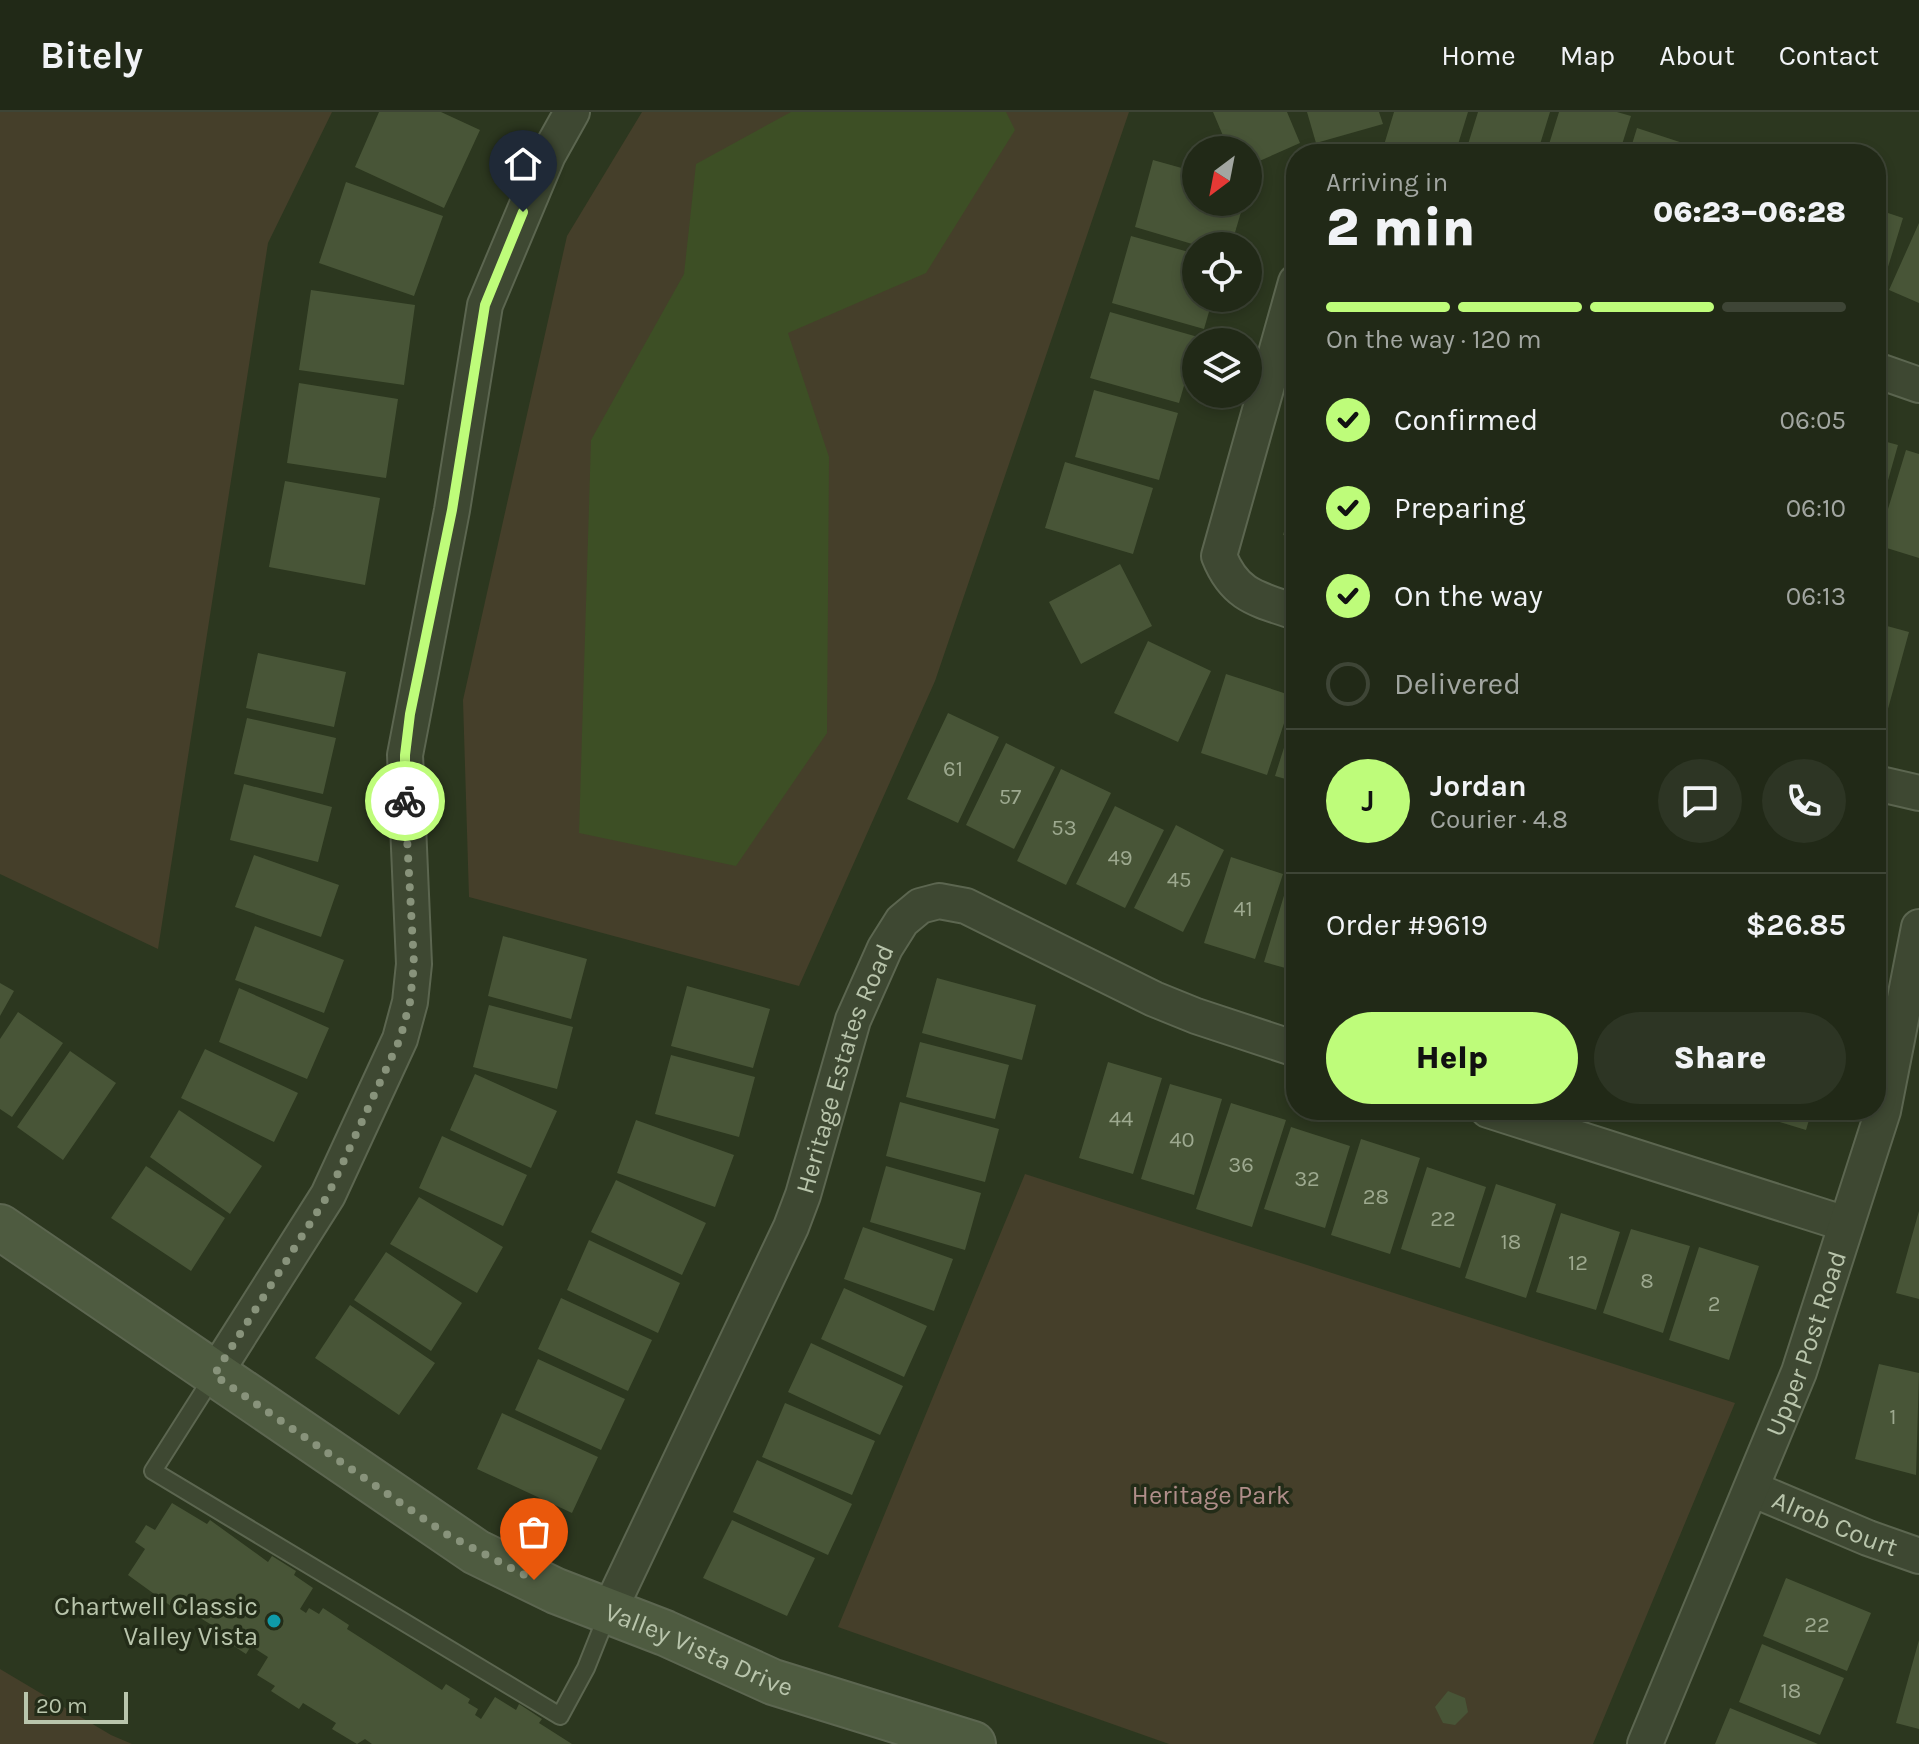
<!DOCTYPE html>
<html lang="en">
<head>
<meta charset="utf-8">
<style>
  :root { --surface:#212917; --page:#2d3524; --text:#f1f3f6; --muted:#a2a6a1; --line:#3e4536; --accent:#befc7a }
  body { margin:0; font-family:Karla,sans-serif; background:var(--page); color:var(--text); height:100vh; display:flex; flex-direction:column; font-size:30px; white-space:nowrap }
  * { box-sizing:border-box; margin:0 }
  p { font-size:26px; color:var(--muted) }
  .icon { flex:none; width:44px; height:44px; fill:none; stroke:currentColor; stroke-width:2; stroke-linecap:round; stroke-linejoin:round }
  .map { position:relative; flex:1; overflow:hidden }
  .panel { position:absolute; left:1286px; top:32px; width:600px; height:976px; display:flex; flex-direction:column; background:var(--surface); border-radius:32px; box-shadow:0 4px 12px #0003,0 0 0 2px var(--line) }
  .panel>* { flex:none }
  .needle { width:52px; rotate:212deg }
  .controls { position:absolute; left:1182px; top:24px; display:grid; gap:16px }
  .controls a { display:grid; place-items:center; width:80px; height:80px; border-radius:50%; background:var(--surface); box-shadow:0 4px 12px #0003,0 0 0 2px var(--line); font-size:40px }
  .scale { position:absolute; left:24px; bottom:20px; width:104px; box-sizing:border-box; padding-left:8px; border:4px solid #b9c5ac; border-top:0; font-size:22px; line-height:28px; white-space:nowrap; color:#b9c5ac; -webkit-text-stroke:6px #232c18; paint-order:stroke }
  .pin { position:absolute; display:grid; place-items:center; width:68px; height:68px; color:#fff; margin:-82px -34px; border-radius:50% 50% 50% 0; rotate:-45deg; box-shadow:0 0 8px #0007 }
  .pin .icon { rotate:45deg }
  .courier { position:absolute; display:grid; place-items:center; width:80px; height:80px; margin:-40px; border:6px solid #befc7a; border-radius:50%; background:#fff; color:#222; box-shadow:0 2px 10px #0007 }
  .summary em { font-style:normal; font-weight:800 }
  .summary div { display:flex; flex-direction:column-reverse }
  .summary { display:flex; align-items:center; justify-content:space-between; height:136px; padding:0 40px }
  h1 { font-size:52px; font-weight:800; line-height:60px }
  .bar { display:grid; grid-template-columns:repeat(4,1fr); gap:12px 8px; align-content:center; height:96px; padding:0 40px }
  .bar i { height:10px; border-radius:6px; background:var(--line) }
  .bar .current { background:var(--accent) }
  .bar p { grid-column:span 4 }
  .line { display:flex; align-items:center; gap:20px; padding:0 40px; border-top:2px solid var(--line) }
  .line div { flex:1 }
  .round { display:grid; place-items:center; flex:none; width:84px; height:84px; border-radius:42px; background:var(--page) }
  ol { padding:0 40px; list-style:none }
  li { display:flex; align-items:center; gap:24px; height:88px }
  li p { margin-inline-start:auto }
  li .icon { padding:8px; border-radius:50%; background:var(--accent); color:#111; stroke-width:4 }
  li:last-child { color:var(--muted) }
  li i { width:44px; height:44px; border:4px solid var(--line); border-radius:50% }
  .cta { display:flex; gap:16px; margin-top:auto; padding:16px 40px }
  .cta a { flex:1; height:92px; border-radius:48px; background:var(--accent); color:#111; font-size:32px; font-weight:800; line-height:92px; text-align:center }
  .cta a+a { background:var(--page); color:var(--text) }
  header { display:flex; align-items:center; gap:48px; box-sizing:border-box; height:112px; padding:0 40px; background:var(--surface); border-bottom:2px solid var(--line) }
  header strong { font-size:38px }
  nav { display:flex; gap:44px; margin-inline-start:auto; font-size:28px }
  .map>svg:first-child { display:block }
  .green { fill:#453f2a }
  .water { fill:#3d4f25 }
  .building { fill:#485537 }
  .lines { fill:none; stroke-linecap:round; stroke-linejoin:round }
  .lane-casing { stroke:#5c6650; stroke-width:20 }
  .street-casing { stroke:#5c6650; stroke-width:38 }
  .secondary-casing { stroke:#5c6650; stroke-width:48 }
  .lane { stroke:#3e4832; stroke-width:16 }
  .street { stroke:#3e4832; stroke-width:34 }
  .secondary { stroke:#4e5b40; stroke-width:44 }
  .done { stroke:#88937b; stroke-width:8; stroke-dasharray:0 14.4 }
  .route { stroke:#befc7a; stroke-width:10 }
  .culture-dot { fill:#0f9aa8; stroke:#232c18; stroke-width:3 }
  .labels { text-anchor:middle; stroke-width:7; stroke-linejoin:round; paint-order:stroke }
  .number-label { font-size:22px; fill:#9da98f }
  .street-label { font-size:26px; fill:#b9c5ac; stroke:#232c18 }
  .park-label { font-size:26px; fill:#b08e8a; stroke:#232c18 }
  .poi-label { font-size:26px; fill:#b9c5ac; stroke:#232c18; text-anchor:end }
</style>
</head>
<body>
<header>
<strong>Bitely</strong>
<nav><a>Home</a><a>Map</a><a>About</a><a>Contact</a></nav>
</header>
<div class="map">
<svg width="1919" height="1632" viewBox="0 0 1919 1632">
  <rect width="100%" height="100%" fill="#2c371f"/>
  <path class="green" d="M 0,0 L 332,0 L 268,131 L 158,837 L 0,762 Z
    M 642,0 L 1129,0 L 935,569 L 799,874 L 469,785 L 463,588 L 567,124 Z
    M 1025,1062 L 1735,1291 L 1593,1632 L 1169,1632 L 838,1515 Z
    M 0,1557 L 111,1623 L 132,1632 L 0,1632 Z"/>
  <path class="water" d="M 791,0 L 1006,0 L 1015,18 L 926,161 L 788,221 L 829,345 L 827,621 L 736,754 L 579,721 L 591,328 L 684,162 L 696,52 Z"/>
  <path class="building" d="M 379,0 L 441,0 L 480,18 L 444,96 L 355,55 Z
    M 1213,0 L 1287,0 L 1300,31 L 1248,54 L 1248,38 L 1229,38 Z
    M 1307,0 L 1379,0 L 1383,12 L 1316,31 Z
    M 1394,0 L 1468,0 L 1455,42 L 1414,42 L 1384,33 Z
    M 1478,0 L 1550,0 L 1537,42 L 1465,42 Z
    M 1559,0 L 1617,0 L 1631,4 L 1619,42 L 1546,42 Z
    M 1637,16 L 1698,36 L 1696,42 L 1629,42 Z
    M 1153,48 L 1196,60 L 1196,90 L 1244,90 L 1231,134 L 1199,134 L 1135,115 Z
    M 346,70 L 443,104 L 414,184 L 319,151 Z
    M 1876,97 L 1903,106 L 1880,181 L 1876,180 Z
    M 1919,111 L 1919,191 L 1889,178 Z
    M 1131,124 L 1196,142 L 1196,186 L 1213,186 L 1204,217 L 1112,191 Z
    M 311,178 L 415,193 L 404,273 L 299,258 Z
    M 1110,200 L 1198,225 L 1179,291 L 1090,266 Z
    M 299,271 L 398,287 L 386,366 L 287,351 Z
    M 1094,278 L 1178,301 L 1159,368 L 1075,345 Z
    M 1876,327 L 1898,333 L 1877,407 L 1876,407 Z
    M 1906,338 L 1919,342 L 1919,446 L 1877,433 Z
    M 1065,350 L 1153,376 L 1133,442 L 1045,416 Z
    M 285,369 L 380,386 L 365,473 L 269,455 Z
    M 1296,378 L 1296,426 L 1283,423 Z
    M 1120,452 L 1152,514 L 1081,552 L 1049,490 Z
    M 1876,511 L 1909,520 L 1883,615 L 1876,614 Z
    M 1148,529 L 1211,559 L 1178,630 L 1114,601 Z
    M 258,541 L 346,560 L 334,615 L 246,596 Z
    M 1226,562 L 1293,584 L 1267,663 L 1201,641 Z
    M 948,601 L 999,625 L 958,711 L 907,687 Z
    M 1295,601 L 1296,601 L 1296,670 L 1275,664 Z
    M 247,606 L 336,626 L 323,682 L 234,662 Z
    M 1006,631 L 1055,655 L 1014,737 L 966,713 Z
    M 1061,657 L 1111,681 L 1066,773 L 1017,749 Z
    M 244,672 L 332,695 L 318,750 L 230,728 Z
    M 1115,694 L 1164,718 L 1125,796 L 1076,772 Z
    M 1176,713 L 1224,738 L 1183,820 L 1134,796 Z
    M 254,743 L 339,773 L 321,825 L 235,795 Z
    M 1231,745 L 1283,762 L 1255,847 L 1204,831 Z
    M 1292,757 L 1296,759 L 1296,859 L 1264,850 Z
    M 255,814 L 344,848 L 324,901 L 235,868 Z
    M 503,824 L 587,847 L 571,907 L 488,884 Z
    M 937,866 L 1036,893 L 1022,948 L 922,921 Z
    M 0,871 L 14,879 L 0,904 Z
    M 687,874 L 770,897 L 753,956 L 671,934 Z
    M 239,876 L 329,916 L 307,967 L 219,930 Z
    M 489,893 L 573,915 L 557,977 L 473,955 Z
    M 18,900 L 63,931 L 12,1005 L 0,997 L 0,927 Z
    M 920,930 L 1009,953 L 995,1007 L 906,985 Z
    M 205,937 L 298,981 L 274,1030 L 181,986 Z
    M 70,939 L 116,971 L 63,1048 L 17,1015 Z
    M 671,943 L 755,965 L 739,1025 L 655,1002 Z
    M 1108,950 L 1162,966 L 1133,1062 L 1079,1046 Z
    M 475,962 L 557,999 L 531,1056 L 450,1018 Z
    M 1170,972 L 1222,987 L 1194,1083 L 1141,1067 Z
    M 900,990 L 999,1017 L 985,1070 L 886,1044 Z
    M 1231,991 L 1286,1008 L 1252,1115 L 1196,1097 Z
    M 179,998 L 262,1054 L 230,1102 L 150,1045 Z
    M 1741,998 L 1812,998 L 1806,1018 Z
    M 636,1008 L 734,1043 L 715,1095 L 617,1061 Z
    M 1291,1015 L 1350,1034 L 1325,1116 L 1264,1097 Z
    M 442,1024 L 527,1063 L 503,1114 L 419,1076 Z
    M 1361,1027 L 1420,1046 L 1390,1142 L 1331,1123 Z
    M 146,1054 L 225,1106 L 191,1159 L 111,1106 Z
    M 886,1054 L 981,1081 L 965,1138 L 870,1110 Z
    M 1427,1055 L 1486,1075 L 1460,1156 L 1401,1137 Z
    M 616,1068 L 706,1111 L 682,1163 L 591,1120 Z
    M 1496,1072 L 1556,1092 L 1526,1186 L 1465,1166 Z
    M 419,1085 L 503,1135 L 477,1181 L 390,1132 Z
    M 1919,1099 L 1919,1187 L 1896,1181 Z
    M 1561,1101 L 1620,1120 L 1596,1198 L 1536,1180 Z
    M 863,1115 L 953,1147 L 934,1199 L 844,1167 Z
    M 1631,1117 L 1690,1134 L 1663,1221 L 1603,1201 Z
    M 589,1128 L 680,1171 L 658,1221 L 567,1178 Z
    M 1699,1135 L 1759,1154 L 1729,1248 L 1669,1228 Z
    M 386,1140 L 462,1191 L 431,1239 L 354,1188 Z
    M 844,1176 L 927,1214 L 904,1265 L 821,1227 Z
    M 561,1186 L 652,1228 L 628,1279 L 538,1237 Z
    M 350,1193 L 435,1251 L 399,1303 L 315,1246 Z
    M 811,1231 L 903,1274 L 880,1323 L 788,1280 Z
    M 538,1247 L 625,1287 L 601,1338 L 515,1298 Z
    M 1879,1252 L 1919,1261 L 1916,1363 L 1855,1347 Z
    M 785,1291 L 875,1329 L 852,1383 L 762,1345 Z
    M 502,1301 L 598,1345 L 572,1401 L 477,1357 Z
    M 757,1348 L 852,1392 L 828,1443 L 733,1400 Z
    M 172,1391 L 207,1412 L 210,1408 L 268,1450 L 272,1444 L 296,1459 L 294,1463 L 313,1476 L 300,1497 L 306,1501 L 309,1496 L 319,1502 L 323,1496 L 349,1513 L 347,1517 L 442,1578 L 446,1572 L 470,1587 L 468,1591 L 478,1597 L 475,1603 L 481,1607 L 495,1585 L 516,1598 L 519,1592 L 542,1607 L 539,1611 L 572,1632 L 372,1632 L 365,1627 L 357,1632 L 332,1617 L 336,1611 L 303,1591 L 299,1597 L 271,1579 L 275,1574 L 257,1563 L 268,1545 L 251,1534 L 246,1542 L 220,1525 L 223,1520 L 189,1499 L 186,1505 L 128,1463 L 145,1437 L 135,1430 L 146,1413 L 155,1418 Z
    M 732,1408 L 815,1446 L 787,1504 L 703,1466 Z
    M 1786,1466 L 1871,1501 L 1847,1559 L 1763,1524 Z
    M 1919,1528 L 1919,1617 L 1896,1611 Z
    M 1762,1532 L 1844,1566 L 1820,1623 L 1739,1590 Z
    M 1448,1579 L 1465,1586 L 1468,1600 L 1455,1613 L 1443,1611 L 1435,1595 Z
    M 1730,1596 L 1818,1632 L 1715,1632 Z"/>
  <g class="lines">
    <defs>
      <path id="lane" d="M 214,1263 L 153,1359 L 560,1604 L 586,1556 L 608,1501"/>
      <g id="street">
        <path d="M 1296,170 L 1219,444 C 1235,484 1257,487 1296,500"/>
        <path d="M 1876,258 L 1919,273"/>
        <path d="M 1876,671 L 1919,681"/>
        <path d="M 1488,998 L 1846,1112"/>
        <path d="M 214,1263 L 328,1083 L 400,927 L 410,890 L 414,852 L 405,643 L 452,398 L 485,193 L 548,43 L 572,0"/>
        <path id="s1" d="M 1752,1377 L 1868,1426 L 1919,1444"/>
        <path id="s2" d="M 609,1499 L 791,1115 L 803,1083 L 853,908 L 885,836 L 902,809 L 920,794 L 939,789 L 966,794 L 1154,887 L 1196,904 L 1296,937"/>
        <path id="s3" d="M 1645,1632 L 1799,1260 L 1883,999 L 1919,815"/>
      </g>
      <g id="secondary">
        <path id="s4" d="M 0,1115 L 476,1440 L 556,1479 L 665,1521 L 773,1570 L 973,1632"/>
      </g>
    </defs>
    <use href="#lane" class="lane-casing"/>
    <use href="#street" class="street-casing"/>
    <use href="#secondary" class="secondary-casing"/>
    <use href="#lane" class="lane"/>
    <use href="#street" class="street"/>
    <use href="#secondary" class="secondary"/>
  </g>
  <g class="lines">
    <path class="done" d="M 405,689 L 414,852 L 410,890 L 400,927 L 328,1083 L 214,1263 L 446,1422 L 534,1468"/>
    <path class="route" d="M 405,689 L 405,643 L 410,602 L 452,398 L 485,193 L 523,100"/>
  </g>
  <circle class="culture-dot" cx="274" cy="1509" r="8"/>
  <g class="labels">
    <g class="number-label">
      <text x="953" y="664">61</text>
      <text x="1010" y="692">57</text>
      <text x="1064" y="723">53</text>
      <text x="1120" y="753">49</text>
      <text x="1179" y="775">45</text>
      <text x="1243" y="804">41</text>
      <text x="1121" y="1014">44</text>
      <text x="1182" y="1035">40</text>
      <text x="1241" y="1060">36</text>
      <text x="1307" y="1074">32</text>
      <text x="1376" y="1092">28</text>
      <text x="1443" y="1114">22</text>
      <text x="1511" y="1137">18</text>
      <text x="1578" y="1158">12</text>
      <text x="1647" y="1176">8</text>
      <text x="1714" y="1199">2</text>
      <text x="1893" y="1312">1</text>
      <text x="1817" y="1520">22</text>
      <text x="1791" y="1586">18</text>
    </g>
    <g class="street-label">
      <text dy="9" stroke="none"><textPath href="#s2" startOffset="592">Heritage Estates Road</textPath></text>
      <text dy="9" stroke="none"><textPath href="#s3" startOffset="432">Upper Post Road</textPath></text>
      <text dy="9" stroke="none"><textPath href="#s1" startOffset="90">Alrob Court</textPath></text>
      <text dy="9" stroke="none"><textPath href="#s4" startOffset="820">Valley Vista Drive</textPath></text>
    </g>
    <g class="park-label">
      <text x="1211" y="1392">Heritage Park</text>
    </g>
    <g class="poi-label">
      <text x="258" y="1503">Chartwell Classic<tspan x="258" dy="30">Valley Vista</tspan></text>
    </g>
  </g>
</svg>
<div class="controls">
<a><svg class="needle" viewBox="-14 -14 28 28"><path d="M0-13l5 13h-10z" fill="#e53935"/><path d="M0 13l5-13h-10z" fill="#a2a6a1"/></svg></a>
<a><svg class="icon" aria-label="locate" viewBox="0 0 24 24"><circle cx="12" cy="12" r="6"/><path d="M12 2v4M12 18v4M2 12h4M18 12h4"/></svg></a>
<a><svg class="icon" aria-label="layers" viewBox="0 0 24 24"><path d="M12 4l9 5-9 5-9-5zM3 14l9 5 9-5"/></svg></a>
</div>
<div class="scale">20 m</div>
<div class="pin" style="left:534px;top:1468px;background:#ea580c"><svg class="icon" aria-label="bag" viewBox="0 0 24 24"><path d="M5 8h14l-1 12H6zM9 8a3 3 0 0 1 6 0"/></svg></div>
<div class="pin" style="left:523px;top:100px;background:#1f2937"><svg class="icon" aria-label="home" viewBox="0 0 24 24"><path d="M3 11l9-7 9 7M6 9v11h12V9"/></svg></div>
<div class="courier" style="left:405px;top:689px"><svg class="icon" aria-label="bike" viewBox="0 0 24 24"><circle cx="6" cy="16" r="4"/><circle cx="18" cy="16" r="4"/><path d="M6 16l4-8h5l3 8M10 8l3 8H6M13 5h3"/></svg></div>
<section class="panel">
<div class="summary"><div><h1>2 min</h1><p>Arriving in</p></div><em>06:23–06:28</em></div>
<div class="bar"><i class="current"></i><i class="current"></i><i class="current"></i><i></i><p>On the way · 120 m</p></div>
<ol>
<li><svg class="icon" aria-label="check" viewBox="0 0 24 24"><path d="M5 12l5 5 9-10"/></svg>Confirmed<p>06:05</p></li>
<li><svg class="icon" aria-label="check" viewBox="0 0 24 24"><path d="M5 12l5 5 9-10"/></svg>Preparing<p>06:10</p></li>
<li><svg class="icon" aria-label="check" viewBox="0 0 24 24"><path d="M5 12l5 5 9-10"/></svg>On the way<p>06:13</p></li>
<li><i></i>Delivered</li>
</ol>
<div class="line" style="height:144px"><b class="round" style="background:var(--accent);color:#111">J</b><div><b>Jordan</b><p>Courier · 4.8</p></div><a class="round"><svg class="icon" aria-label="chat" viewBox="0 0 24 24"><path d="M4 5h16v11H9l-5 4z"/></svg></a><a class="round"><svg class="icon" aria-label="phone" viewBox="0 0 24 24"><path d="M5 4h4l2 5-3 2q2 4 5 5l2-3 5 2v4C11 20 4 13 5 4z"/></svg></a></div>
<div class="line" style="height:104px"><div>Order #9619</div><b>$26.85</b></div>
<div class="cta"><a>Help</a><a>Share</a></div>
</section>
</div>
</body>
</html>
